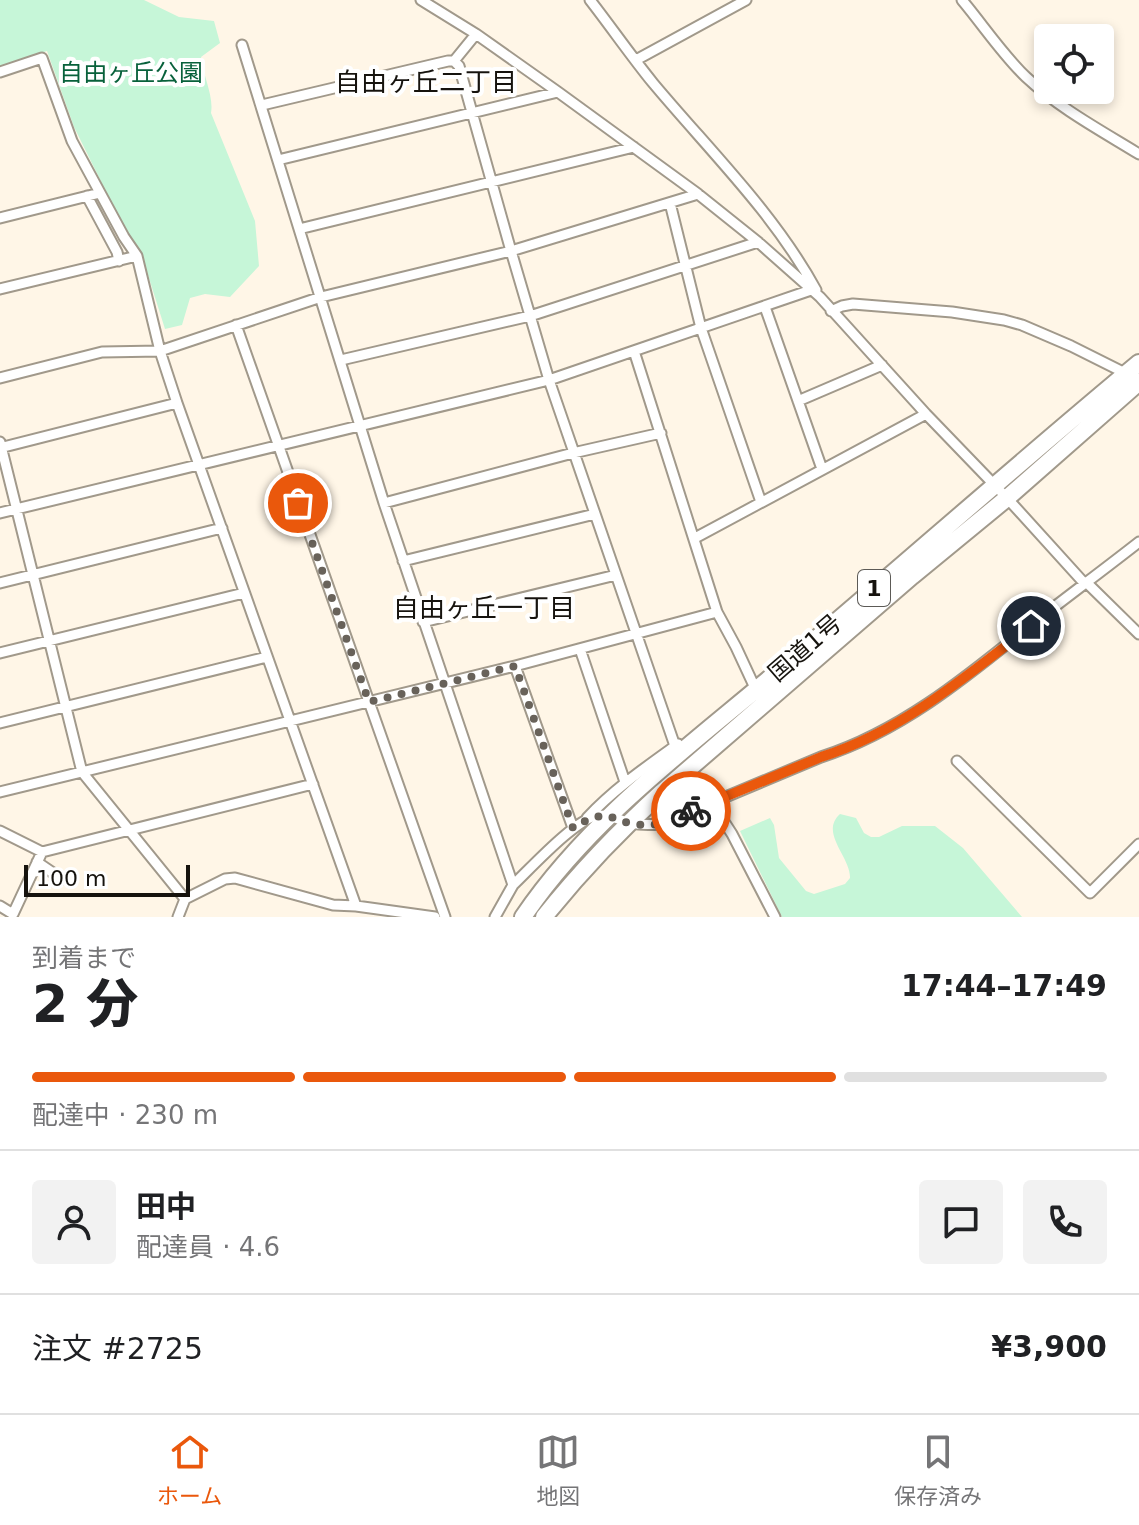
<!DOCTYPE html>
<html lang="ja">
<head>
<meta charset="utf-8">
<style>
  :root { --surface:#fff; --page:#f2f2f2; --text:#202124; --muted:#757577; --line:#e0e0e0; --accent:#ea580c }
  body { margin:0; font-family:"DejaVu Sans","Noto Sans JP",sans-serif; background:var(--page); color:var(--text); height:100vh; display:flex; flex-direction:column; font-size:30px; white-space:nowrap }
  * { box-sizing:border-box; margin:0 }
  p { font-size:26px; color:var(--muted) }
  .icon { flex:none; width:44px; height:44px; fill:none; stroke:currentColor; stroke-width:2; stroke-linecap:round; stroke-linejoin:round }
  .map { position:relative; height:917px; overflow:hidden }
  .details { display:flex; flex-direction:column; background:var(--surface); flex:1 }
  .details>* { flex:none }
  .tools { position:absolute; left:1034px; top:24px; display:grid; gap:16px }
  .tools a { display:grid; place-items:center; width:80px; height:80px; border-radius:8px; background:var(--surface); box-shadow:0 4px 12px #0003; font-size:40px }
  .scale { position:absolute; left:24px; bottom:20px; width:166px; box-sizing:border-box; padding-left:8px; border:4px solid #16130e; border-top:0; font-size:22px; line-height:28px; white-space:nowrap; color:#16130e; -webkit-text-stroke:6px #fff; paint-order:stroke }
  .pin { position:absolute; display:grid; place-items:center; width:68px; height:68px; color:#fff; margin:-34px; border:4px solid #fff; border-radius:50%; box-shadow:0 2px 8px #0007 }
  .courier { position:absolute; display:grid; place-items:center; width:80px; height:80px; margin:-40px; border:6px solid #ea580c; border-radius:50%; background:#fff; color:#222; box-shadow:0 2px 10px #0007 }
  .headline em { font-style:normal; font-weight:800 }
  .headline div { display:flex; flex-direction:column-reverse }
  .headline { display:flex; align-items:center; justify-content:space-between; height:136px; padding:0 32px }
  h1 { font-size:52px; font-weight:800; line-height:60px }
  .bar { display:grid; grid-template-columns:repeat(4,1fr); gap:12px 8px; align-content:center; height:96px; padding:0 32px }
  .bar i { height:10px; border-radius:6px; background:var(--line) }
  .bar .active { background:var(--accent) }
  .bar p { grid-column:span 4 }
  .line { display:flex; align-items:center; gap:20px; padding:0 32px; border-top:2px solid var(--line) }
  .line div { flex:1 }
  .round { display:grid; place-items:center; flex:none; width:84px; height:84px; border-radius:8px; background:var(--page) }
  .tabs { display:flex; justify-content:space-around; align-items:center; height:112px; border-top:2px solid var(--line); background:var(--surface); font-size:22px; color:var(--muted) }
  .tabs a { display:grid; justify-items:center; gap:4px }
  .tabs .active { color:var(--accent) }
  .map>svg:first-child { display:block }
  .green { fill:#c6f6d8 }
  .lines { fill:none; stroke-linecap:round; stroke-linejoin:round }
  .minor-casing { stroke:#a1998b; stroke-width:13 }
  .trunk-casing { stroke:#a1998b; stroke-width:20 }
  .minor { stroke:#fff; stroke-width:9 }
  .trunk { stroke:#fff; stroke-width:16 }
  .done { stroke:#68625a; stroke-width:8; stroke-dasharray:0 14.4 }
  .route { stroke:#ea580c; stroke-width:10 }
  .labels { text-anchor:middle; stroke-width:8; stroke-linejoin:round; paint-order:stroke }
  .shield { fill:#fff; stroke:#5c5a56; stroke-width:2 }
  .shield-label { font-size:22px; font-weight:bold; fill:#16130e }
  .park-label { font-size:24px; fill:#08613b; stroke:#fff }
  .street-label { font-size:24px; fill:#16130e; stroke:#fff }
  .neighbourhood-label { font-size:26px; fill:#16130e; stroke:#fff }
</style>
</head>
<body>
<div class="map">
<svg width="1139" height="917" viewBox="0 0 1139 917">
  <rect width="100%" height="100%" fill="#fff6e7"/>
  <path class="green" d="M 0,0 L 144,0 L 179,17 L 214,21 L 220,43 L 201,57 C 203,76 214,96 211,113 L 255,221 L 259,266 L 230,297 L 205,294 L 190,298 L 182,325 L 165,329 L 142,256 L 129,238 L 74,127 L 47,51 L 0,66 Z
    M 840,814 L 856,818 L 864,833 L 871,837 L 879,837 L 902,826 L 935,826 L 963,848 L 1022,917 L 782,917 L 740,831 L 770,818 L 774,825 L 779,858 L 806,891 L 814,894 L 845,884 L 850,878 C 851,857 819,833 840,814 Z"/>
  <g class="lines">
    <defs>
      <path id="minor" d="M 421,0 L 476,34 L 558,92 L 698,194 L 758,242 L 820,297 L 926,414 L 1007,498 L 1085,584
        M 590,0 C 611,27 631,56 653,83 C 709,150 774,213 816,290
        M 962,0 C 983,25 1002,54 1026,77 C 1059,108 1100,130 1139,154
        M 242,45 L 384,503 L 513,885 L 495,917
        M 636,60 L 746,0
        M 454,61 L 476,34
        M 0,72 L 42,58 L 72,141 L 124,237 L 137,256 L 160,351 L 177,403 L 356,906
        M 262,105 L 448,61 L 454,61 L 459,66 L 511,251 L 549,380 L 675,746
        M 278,160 L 558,92
        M 87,196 L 117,252 L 119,261
        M 670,203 L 701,328 L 761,502
        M 0,218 L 100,193
        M 299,229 L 634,147
        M 0,289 L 137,256
        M 765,307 L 822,469
        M 831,311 L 842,306 L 853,304 L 952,312 L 1004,320 L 1022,325 L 1071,346 L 1129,375
        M 236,325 L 445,917
        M 634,351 L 717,612 L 736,647 L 756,690
        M 341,360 L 530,316 L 758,242
        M 0,378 L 102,352 L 160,351 L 321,297 L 511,251 L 698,194
        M 798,401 L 882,365
        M 0,442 L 82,772 L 185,899
        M 0,448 L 177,403
        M 384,503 L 573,453 L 661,433
        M 0,513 L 549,380 L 811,290
        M 695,538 L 926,414
        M 403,561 L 595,514
        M 0,583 L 222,528
        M 1087,583 L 1139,634
        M 423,622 L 616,575
        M 580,649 L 625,782
        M 0,653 L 244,593
        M 515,666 L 573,828
        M 0,723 L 267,657
        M 957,761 L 1090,893 L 1139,844
        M 0,792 L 515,666 L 717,612
        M 712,803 L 732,834 L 775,917
        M 587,818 C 614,789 646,767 678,744
        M 0,831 L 42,852
        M 37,862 L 62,879
        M 513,885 C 530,869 578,816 600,815 C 611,815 619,820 630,823 C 640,825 650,825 661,824 L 821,757 C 899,732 964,679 1027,628 C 1064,599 1102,571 1139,542
        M 0,906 L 13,914 L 42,852 L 313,784
        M 178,917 L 185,899 L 225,879 L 235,878 L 333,905 L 356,906 L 435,917"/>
      <path id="trunk" d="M 523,917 C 592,815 697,741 789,662 C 906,563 1021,461 1139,363
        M 544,917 C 580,872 619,831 662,792 L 912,576 L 1007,498 L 1139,382"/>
    </defs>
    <use href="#minor" class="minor-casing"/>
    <use href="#trunk" class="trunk-casing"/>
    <use href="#minor" class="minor"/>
    <use href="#trunk" class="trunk"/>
  </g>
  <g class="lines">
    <path class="done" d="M 298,503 L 369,702 L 515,666 L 573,828 C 613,803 610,825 647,825 C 663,825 676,817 691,811"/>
    <path class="route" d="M 691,811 L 821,757 C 900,732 966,677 1031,626"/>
  </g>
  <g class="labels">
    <rect class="shield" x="858" y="570" width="32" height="36" rx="6"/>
    <g class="shield-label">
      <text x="874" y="596">1</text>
    </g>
    <g class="park-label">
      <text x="131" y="81">自由ヶ丘公園</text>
    </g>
    <g class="street-label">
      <text transform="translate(805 648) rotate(-41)" y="8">国道1号</text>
    </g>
    <g class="neighbourhood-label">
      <text x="426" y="91">自由ヶ丘二丁目</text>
      <text x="484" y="617">自由ヶ丘一丁目</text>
    </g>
  </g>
</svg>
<div class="tools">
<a><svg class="icon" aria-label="locate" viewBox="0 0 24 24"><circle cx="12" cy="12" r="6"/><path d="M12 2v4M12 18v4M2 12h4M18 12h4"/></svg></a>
</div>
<div class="scale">100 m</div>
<div class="pin" style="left:298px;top:503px;background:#ea580c"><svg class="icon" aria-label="bag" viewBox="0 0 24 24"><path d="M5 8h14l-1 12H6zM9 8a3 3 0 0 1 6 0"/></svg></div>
<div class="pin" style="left:1031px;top:626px;background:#1f2937"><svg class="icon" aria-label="home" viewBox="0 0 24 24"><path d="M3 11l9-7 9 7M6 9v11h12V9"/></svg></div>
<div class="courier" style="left:691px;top:811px"><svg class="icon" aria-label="bike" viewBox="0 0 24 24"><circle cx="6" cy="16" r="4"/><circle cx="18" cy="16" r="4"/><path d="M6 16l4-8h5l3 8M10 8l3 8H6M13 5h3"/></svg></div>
</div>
<section class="details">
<div class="headline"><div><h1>2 分</h1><p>到着まで</p></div><em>17:44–17:49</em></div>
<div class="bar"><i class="active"></i><i class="active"></i><i class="active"></i><i></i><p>配達中 · 230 m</p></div>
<div class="line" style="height:144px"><a class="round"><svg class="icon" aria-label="person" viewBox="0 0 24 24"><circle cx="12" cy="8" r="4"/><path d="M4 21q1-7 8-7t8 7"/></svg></a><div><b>田中</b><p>配達員 · 4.6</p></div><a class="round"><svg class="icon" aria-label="chat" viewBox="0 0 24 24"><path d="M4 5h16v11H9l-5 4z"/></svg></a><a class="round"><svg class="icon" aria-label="phone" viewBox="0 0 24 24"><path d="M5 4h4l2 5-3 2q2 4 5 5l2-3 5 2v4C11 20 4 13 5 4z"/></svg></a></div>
<div class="line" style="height:104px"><div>注文 #2725</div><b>¥3,900</b></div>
</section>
<nav class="tabs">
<a class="active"><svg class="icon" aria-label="home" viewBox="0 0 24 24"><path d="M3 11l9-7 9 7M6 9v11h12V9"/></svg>ホーム</a>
<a><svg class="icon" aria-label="map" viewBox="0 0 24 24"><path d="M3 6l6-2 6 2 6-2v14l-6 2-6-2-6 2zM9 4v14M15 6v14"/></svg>地図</a>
<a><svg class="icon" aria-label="saved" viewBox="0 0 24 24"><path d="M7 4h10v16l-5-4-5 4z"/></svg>保存済み</a>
</nav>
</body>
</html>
